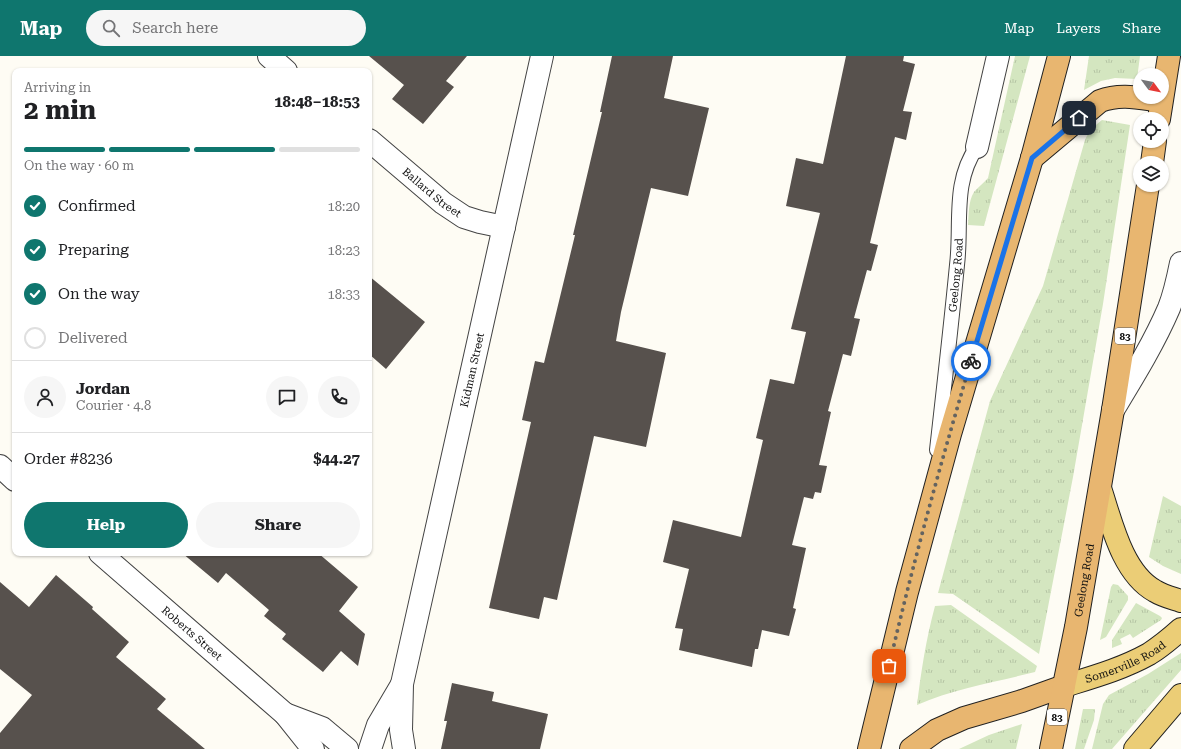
<!DOCTYPE html>
<html lang="en">
<head>
<meta charset="utf-8">
<style>
  :root { --surface:#fff; --page:#f6f6f6; --text:#202124; --muted:#757577; --line:#e0e0e0; --accent:#0f766e }
  body { margin:0; font-family:"Roboto Serif",serif; background:var(--page); color:var(--text); height:100vh; display:flex; flex-direction:column; font-size:15px; white-space:nowrap }
  * { box-sizing:border-box; margin:0 }
  p { font-size:13px; color:var(--muted) }
  .icon { flex:none; width:22px; height:22px; fill:none; stroke:currentColor; stroke-width:2; stroke-linecap:round; stroke-linejoin:round }
  .map { position:relative; flex:1; overflow:hidden }
  .panel { position:absolute; left:12px; top:12px; width:360px; height:488px; display:flex; flex-direction:column; background:var(--surface); border-radius:8px; box-shadow:0 1px 3px #0004 }
  .panel>* { flex:none }
  .needle { width:26px; rotate:122deg }
  .fabs { position:absolute; left:1133px; top:12px; display:grid; gap:8px }
  .fabs a { display:grid; place-items:center; width:36px; height:36px; border-radius:50%; background:var(--surface); box-shadow:0 1px 3px #0004; font-size:20px }
  .pin { position:absolute; display:grid; place-items:center; width:34px; height:34px; color:#fff; margin:-17px; border-radius:8px; box-shadow:0 2px 6px #0006 }
  .courier { position:absolute; display:grid; place-items:center; width:40px; height:40px; margin:-20px; border:3px solid #1a73e8; border-radius:50%; background:#fff; color:#222; box-shadow:0 1px 5px #0007 }
  .summary em { font-style:normal; font-weight:700 }
  .summary div { display:flex; flex-direction:column-reverse }
  .summary { display:flex; align-items:center; justify-content:space-between; height:68px; padding:0 12px }
  h1 { font-size:26px; font-weight:700; line-height:30px }
  .bar { display:grid; grid-template-columns:repeat(4,1fr); gap:6px 4px; align-content:center; height:48px; padding:0 12px }
  .bar i { height:5px; border-radius:3px; background:var(--line) }
  .bar .current { background:var(--accent) }
  .bar p { grid-column:span 4 }
  .line { display:flex; align-items:center; gap:10px; padding:0 12px; border-top:1px solid var(--line) }
  .line div { flex:1 }
  .round { display:grid; place-items:center; flex:none; width:42px; height:42px; border-radius:21px; background:var(--page) }
  ol { padding:0 12px; list-style:none }
  li { display:flex; align-items:center; gap:12px; height:44px }
  li p { margin-inline-start:auto }
  li .icon { padding:4px; border-radius:50%; background:var(--accent); color:#fff; stroke-width:4 }
  li:last-child { color:var(--muted) }
  li i { width:22px; height:22px; border:2px solid var(--line); border-radius:50% }
  .primary-button { display:flex; gap:8px; margin-top:auto; padding:8px 12px }
  .primary-button a { flex:1; height:46px; border-radius:24px; background:var(--accent); color:#fff; font-size:16px; font-weight:700; line-height:46px; text-align:center }
  .primary-button a+a { background:var(--page); color:var(--text) }
  header { display:flex; align-items:center; gap:24px; box-sizing:border-box; height:56px; padding:0 20px; background:var(--accent); color:#fff }
  header strong { font-size:19px }
  nav { display:flex; gap:22px; margin-inline-start:auto; font-size:14px }
  .search { width:280px; height:36px; background:var(--page); display:flex; align-items:center; gap:10px; box-sizing:border-box; padding:0 14px; border-radius:22px; color:var(--muted); font-size:15px }
  .map>svg:first-child { display:block }
  .grass { fill:url(#grass-tufts) }
  .building { fill:#57514d }
  .lines { fill:none; stroke-linecap:round; stroke-linejoin:round }
  .service-casing { stroke:#434343; stroke-width:16 }
  .minor-casing { stroke:#434343; stroke-width:24 }
  .tertiary-casing { stroke:#434343; stroke-width:24 }
  .primary-casing { stroke:#212121; stroke-width:24 }
  .trunk-casing { stroke:#212121; stroke-width:24 }
  .service { stroke:#fff; stroke-width:14 }
  .minor { stroke:#fff; stroke-width:22 }
  .tertiary { stroke:#fff; stroke-width:22 }
  .primary { stroke:#ebcd76; stroke-width:22 }
  .trunk { stroke:#e8b670; stroke-width:22 }
  .done { stroke:#636360; stroke-width:4; stroke-dasharray:0 7.2 }
  .route { stroke:#1a73e8; stroke-width:5 }
  .labels { text-anchor:middle; stroke-width:4; stroke-linejoin:round; paint-order:stroke }
  .shield { fill:#fff; stroke:#585858; stroke-width:1 }
  .shield-label { font-size:10px; font-weight:bold; fill:#101010 }
  .street-label { font-size:11px; fill:#101010; stroke:#fff }
</style>
</head>
<body>
<header>
<strong>Map</strong>
<div class="search"><svg class="icon" aria-label="search" viewBox="0 0 24 24"><circle cx="10" cy="10" r="6"/><path d="M15 15l6 6"/></svg>Search here</div>
<nav><a>Map</a><a>Layers</a><a>Share</a></nav>
</header>
<div class="map">
<svg width="1181" height="693" viewBox="0 0 1181 693">
  <defs>
    <pattern id="grass-tufts" width="24" height="20" patternUnits="userSpaceOnUse"><rect width="24" height="20" fill="#d4e6c0"/><path d="M3 7l-1-3M5 7V3M7 7l1-3M15 17l-1-3M17 17v-4M19 17l1-3" fill="none" stroke="#b5c4a4"/></pattern>
  </defs>
  <rect width="100%" height="100%" fill="#fefcf4"/>
  <path class="grass" d="M 1015,0 L 1030,0 L 984,170 L 968,169 C 969,158 968,146 974,136 C 978,131 984,127 988,122 Z
    M 1089,0 L 1140,0 L 1137,23 L 1115,22 L 1101,25 L 1084,34 Z
    M 1102,64 L 1130,69 L 1103,248 L 1073,421 L 1039,598 L 953,538 L 938,537 L 990,345 L 1043,230 L 1085,84 C 1089,75 1094,70 1102,64 Z
    M 1163,440 L 1181,450 L 1181,518 L 1163,510 L 1149,501 Z
    M 1113,528 L 1118,529 L 1128,540 L 1128,544 L 1106,581 L 1100,584 L 1111,531 Z
    M 1136,547 L 1160,560 L 1162,562 L 1161,564 L 1133,582 L 1130,578 L 1120,583 L 1122,588 L 1112,592 L 1112,584 Z
    M 951,549 L 1037,610 L 1035,616 C 996,626 955,632 917,649 C 921,616 926,583 935,550 Z
    M 1181,597 L 1181,614 L 1112,693 L 1092,693 L 1103,648 L 1109,639 L 1148,618 Z
    M 1083,653 L 1095,653 L 1094,664 L 1084,693 L 1075,693 Z
    M 1022,668 L 1016,693 L 959,693 L 989,679 Z"/>
  <path class="building" d="M 369,0 L 467,0 L 446,25 L 454,31 L 423,68 L 392,43 L 404,29 Z
    M 612,0 L 673,0 L 664,42 L 709,52 L 688,140 L 651,132 L 621,256 L 616,285 L 666,297 L 646,391 L 594,380 L 557,544 L 544,541 L 539,563 L 489,552 L 531,366 L 522,364 L 535,305 L 544,307 L 575,179 L 573,179 L 602,56 L 600,56 Z
    M 846,0 L 904,0 L 903,5 L 915,8 L 903,55 L 912,56 L 906,84 L 895,81 L 870,187 L 878,189 L 871,215 L 867,214 L 854,262 L 860,263 L 851,300 L 843,298 L 828,355 L 831,356 L 819,409 L 827,410 L 821,437 L 815,436 L 813,443 L 804,441 L 792,489 L 806,492 L 793,552 L 796,553 L 789,580 L 762,574 L 758,593 L 755,593 L 752,611 L 679,594 L 683,573 L 675,572 L 689,513 L 663,506 L 673,464 L 741,481 L 763,384 L 756,382 L 770,323 L 794,328 L 806,276 L 791,273 L 820,157 L 786,150 L 796,102 L 823,108 Z
    M 369,220 L 425,266 L 386,313 L 369,298 Z
    M 182,497 L 318,497 L 358,531 L 339,555 L 365,578 L 358,610 L 341,595 L 323,616 L 282,583 L 286,578 L 264,560 L 269,554 L 226,517 L 218,527 Z
    M 56,519 L 93,551 L 92,553 L 129,586 L 116,601 L 166,643 L 157,653 L 205,693 L 0,693 L 0,677 L 32,639 L 0,613 L 0,526 L 29,551 Z
    M 452,627 L 494,636 L 492,645 L 548,658 L 540,693 L 441,693 L 447,665 L 444,665 Z"/>
  <g class="lines">
    <defs>
      <g id="service">
        <path id="s1" d="M 937,394 C 944,332 951,271 957,209 C 962,168 952,126 977,91"/>
      </g>
      <g id="minor">
        <path d="M 269,0 L 286,15"/>
        <path id="s2" d="M 369,84 L 443,147 L 464,161 L 480,166 L 504,171"/>
        <path d="M 977,91 L 998,0"/>
        <path d="M 1113,354 C 1133,321 1154,287 1169,252 C 1175,237 1178,222 1181,207"/>
        <path d="M 370,693 L 378,669 L 401,630"/>
        <path id="s3" d="M 404,693 L 401,674 L 402,628 L 542,0"/>
      </g>
      <g id="tertiary">
        <path d="M 0,410 L 15,424"/>
        <path id="s4" d="M 100,497 L 285,658 L 313,693"/>
        <path d="M 285,658 L 322,672 L 347,693"/>
      </g>
      <g id="primary">
        <path d="M 1100,432 C 1111,465 1122,517 1155,535 C 1163,540 1172,542 1181,545"/>
        <path id="s5" d="M 1064,630 C 1093,621 1122,613 1149,598 C 1160,591 1171,582 1181,573"/>
        <path d="M 1135,693 L 1181,639"/>
      </g>
      <g id="trunk">
        <path d="M 1159,63 L 1169,0"/>
        <path d="M 1032,102 L 1100,45 C 1121,37 1139,42 1161,45"/>
        <path d="M 1152,107 L 1155,85"/>
        <path d="M 869,693 L 907,536 L 950,378 L 1032,102 L 1059,0"/>
        <path d="M 911,693 L 937,674 L 964,662 L 1022,645 L 1064,630"/>
        <path id="s6" d="M 1051,693 L 1076,571 L 1113,354 L 1148,129"/>
      </g>
    </defs>
    <use href="#service" class="service-casing"/>
    <use href="#minor" class="minor-casing"/>
    <use href="#tertiary" class="tertiary-casing"/>
    <use href="#primary" class="primary-casing"/>
    <use href="#trunk" class="trunk-casing"/>
    <use href="#service" class="service"/>
    <use href="#minor" class="minor"/>
    <use href="#tertiary" class="tertiary"/>
    <use href="#primary" class="primary"/>
    <use href="#trunk" class="trunk"/>
  </g>
  <g class="lines">
    <path class="done" d="M 889,610 C 913,507 941,406 971,305"/>
    <path class="route" d="M 971,305 L 1032,102 L 1079,62"/>
  </g>
  <g class="labels">
    <g class="shield">
      <rect x="1115" y="272" width="20" height="16" rx="3"/>
      <rect x="1047" y="653" width="20" height="16" rx="3"/>
    </g>
    <g class="shield-label">
      <text x="1125" y="284">83</text>
      <text x="1057" y="665">83</text>
    </g>
    <g class="street-label">
      <text dy="4" stroke="none"><textPath href="#s2" startOffset="82">Ballard Street</textPath></text>
      <text dy="4" stroke="none"><textPath href="#s1" startOffset="176">Geelong Road</textPath></text>
      <text dy="4" stroke="none"><textPath href="#s3" startOffset="387">Kidman Street</textPath></text>
      <text dy="4" stroke="none"><textPath href="#s6" startOffset="172">Geelong Road</textPath></text>
      <text dy="4" stroke="none"><textPath href="#s4" startOffset="122">Roberts Street</textPath></text>
      <text dy="4" stroke="none"><textPath href="#s5" startOffset="66">Somerville Road</textPath></text>
    </g>
  </g>
</svg>
<div class="fabs">
<a><svg class="needle" viewBox="-14 -14 28 28"><path d="M0-13l5 13h-10z" fill="#e53935"/><path d="M0 13l5-13h-10z" fill="#757577"/></svg></a>
<a><svg class="icon" aria-label="locate" viewBox="0 0 24 24"><circle cx="12" cy="12" r="6"/><path d="M12 2v4M12 18v4M2 12h4M18 12h4"/></svg></a>
<a><svg class="icon" aria-label="layers" viewBox="0 0 24 24"><path d="M12 4l9 5-9 5-9-5zM3 14l9 5 9-5"/></svg></a>
</div>
<div class="pin" style="left:889px;top:610px;background:#ea580c"><svg class="icon" aria-label="bag" viewBox="0 0 24 24"><path d="M5 8h14l-1 12H6zM9 8a3 3 0 0 1 6 0"/></svg></div>
<div class="pin" style="left:1079px;top:62px;background:#1f2937"><svg class="icon" aria-label="home" viewBox="0 0 24 24"><path d="M3 11l9-7 9 7M6 9v11h12V9"/></svg></div>
<div class="courier" style="left:971px;top:305px"><svg class="icon" aria-label="bike" viewBox="0 0 24 24"><circle cx="6" cy="16" r="4"/><circle cx="18" cy="16" r="4"/><path d="M6 16l4-8h5l3 8M10 8l3 8H6M13 5h3"/></svg></div>
<section class="panel">
<div class="summary"><div><h1>2 min</h1><p>Arriving in</p></div><em>18:48–18:53</em></div>
<div class="bar"><i class="current"></i><i class="current"></i><i class="current"></i><i></i><p>On the way · 60 m</p></div>
<ol>
<li><svg class="icon" aria-label="check" viewBox="0 0 24 24"><path d="M5 12l5 5 9-10"/></svg>Confirmed<p>18:20</p></li>
<li><svg class="icon" aria-label="check" viewBox="0 0 24 24"><path d="M5 12l5 5 9-10"/></svg>Preparing<p>18:23</p></li>
<li><svg class="icon" aria-label="check" viewBox="0 0 24 24"><path d="M5 12l5 5 9-10"/></svg>On the way<p>18:33</p></li>
<li><i></i>Delivered</li>
</ol>
<div class="line" style="height:72px"><a class="round"><svg class="icon" aria-label="person" viewBox="0 0 24 24"><circle cx="12" cy="8" r="4"/><path d="M4 21q1-7 8-7t8 7"/></svg></a><div><b>Jordan</b><p>Courier · 4.8</p></div><a class="round"><svg class="icon" aria-label="chat" viewBox="0 0 24 24"><path d="M4 5h16v11H9l-5 4z"/></svg></a><a class="round"><svg class="icon" aria-label="phone" viewBox="0 0 24 24"><path d="M5 4h4l2 5-3 2q2 4 5 5l2-3 5 2v4C11 20 4 13 5 4z"/></svg></a></div>
<div class="line" style="height:52px"><div>Order #8236</div><b>$44.27</b></div>
<div class="primary-button"><a>Help</a><a>Share</a></div>
</section>
</div>
</body>
</html>
